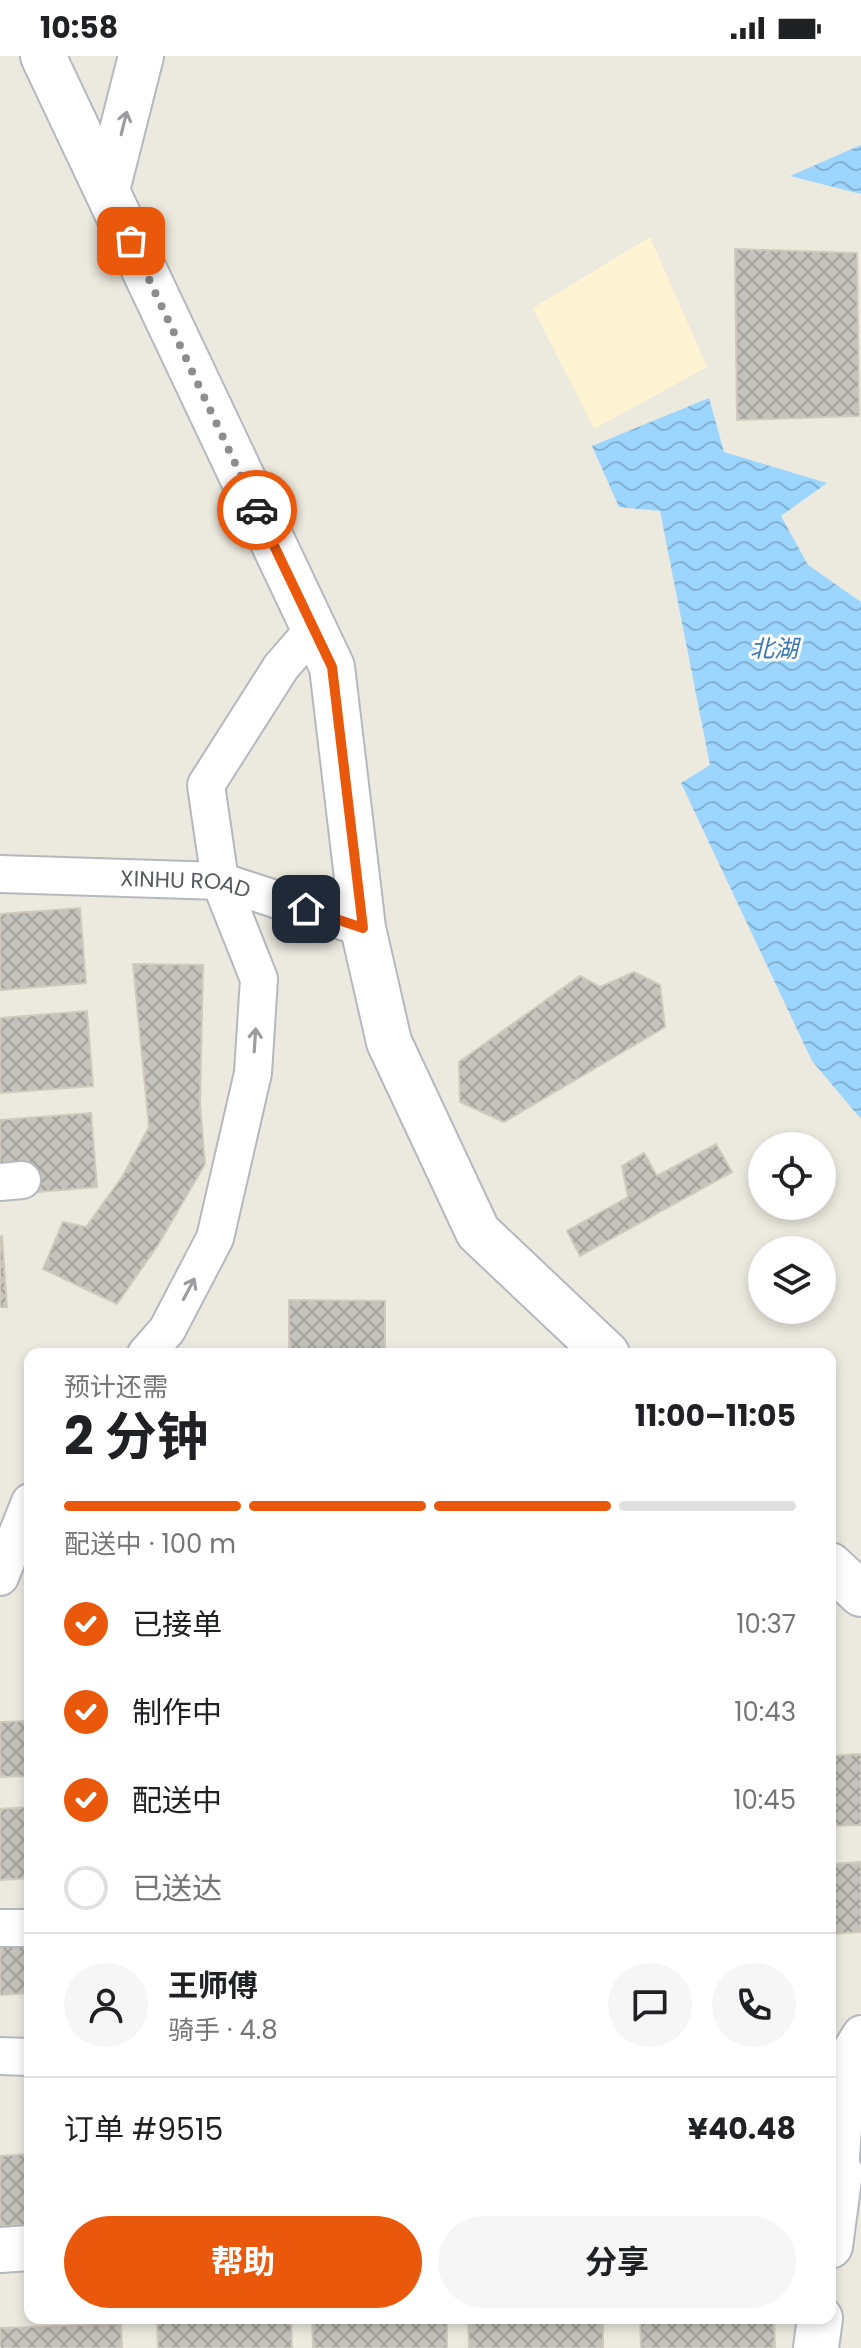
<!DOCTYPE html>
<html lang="zh">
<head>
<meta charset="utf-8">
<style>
  :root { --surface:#fff; --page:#f6f6f6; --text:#202124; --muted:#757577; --line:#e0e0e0; --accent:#ea580c }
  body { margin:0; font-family:Poppins,"Noto Sans SC",sans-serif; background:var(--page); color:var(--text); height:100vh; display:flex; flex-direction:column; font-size:30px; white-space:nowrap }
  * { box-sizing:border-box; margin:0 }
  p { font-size:26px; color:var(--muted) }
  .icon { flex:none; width:44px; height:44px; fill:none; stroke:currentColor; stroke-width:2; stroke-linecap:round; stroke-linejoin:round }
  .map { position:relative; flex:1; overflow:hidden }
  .panel { position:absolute; left:24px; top:1292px; width:812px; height:976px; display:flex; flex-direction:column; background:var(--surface); border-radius:16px; box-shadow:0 4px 12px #0003 }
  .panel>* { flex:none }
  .tools { position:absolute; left:748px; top:1076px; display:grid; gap:16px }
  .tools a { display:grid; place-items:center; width:88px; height:88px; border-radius:50%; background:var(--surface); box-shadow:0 4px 12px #0003; font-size:40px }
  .pin { position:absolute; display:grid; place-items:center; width:68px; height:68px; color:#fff; margin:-34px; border-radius:16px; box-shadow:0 4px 12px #0006 }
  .courier { position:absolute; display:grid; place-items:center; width:80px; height:80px; margin:-40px; border:6px solid #ea580c; border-radius:50%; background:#fff; color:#222; box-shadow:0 2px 10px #0007 }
  .overview em { font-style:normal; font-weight:700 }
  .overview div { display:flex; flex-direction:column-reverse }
  .overview { display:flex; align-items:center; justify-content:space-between; height:136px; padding:0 40px }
  h1 { font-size:52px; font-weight:700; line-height:60px }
  .bar { display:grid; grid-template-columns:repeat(4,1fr); gap:12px 8px; align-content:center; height:96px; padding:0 40px }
  .bar i { height:10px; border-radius:6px; background:var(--line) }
  .bar .on { background:var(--accent) }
  .bar p { grid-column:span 4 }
  .line { display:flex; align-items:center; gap:20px; padding:0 40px; border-top:2px solid var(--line) }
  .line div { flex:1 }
  .round { display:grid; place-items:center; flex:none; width:84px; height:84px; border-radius:42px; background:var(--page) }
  ol { padding:0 40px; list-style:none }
  li { display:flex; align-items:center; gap:24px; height:88px }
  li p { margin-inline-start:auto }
  li .icon { padding:8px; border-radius:50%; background:var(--accent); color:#fff; stroke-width:4 }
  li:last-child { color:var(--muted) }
  li i { width:44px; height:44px; border:4px solid var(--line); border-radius:50% }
  .cta { display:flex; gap:16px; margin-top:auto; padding:16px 40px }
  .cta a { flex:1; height:92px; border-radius:48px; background:var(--accent); color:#fff; font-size:32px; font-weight:700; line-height:92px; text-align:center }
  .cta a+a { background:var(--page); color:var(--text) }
  .status { display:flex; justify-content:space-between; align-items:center; height:56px; padding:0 40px; background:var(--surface); direction:ltr }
  .status svg { height:22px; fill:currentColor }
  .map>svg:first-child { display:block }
  .commercial { fill:#fef3d2 }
  .water { fill:url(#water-waves) }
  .building { fill:url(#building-cross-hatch); stroke:#d0cabd; stroke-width:2 }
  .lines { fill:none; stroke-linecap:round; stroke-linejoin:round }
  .street-casing { stroke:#b5b8bd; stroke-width:40 }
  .secondary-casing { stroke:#b5b9bf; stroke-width:48 }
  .street { stroke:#fff; stroke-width:36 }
  .secondary { stroke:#fff; stroke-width:44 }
  .oneway { stroke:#9b9da0 }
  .done { stroke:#8c8d8d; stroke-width:8; stroke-dasharray:0 14.4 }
  .route { stroke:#ea580c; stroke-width:10 }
  .labels { text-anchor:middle; stroke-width:6; stroke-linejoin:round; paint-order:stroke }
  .street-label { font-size:22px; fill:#585c61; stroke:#fff }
  .water-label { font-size:24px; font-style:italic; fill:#3977b1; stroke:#fff }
</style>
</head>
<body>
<div class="status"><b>10:58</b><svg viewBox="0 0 49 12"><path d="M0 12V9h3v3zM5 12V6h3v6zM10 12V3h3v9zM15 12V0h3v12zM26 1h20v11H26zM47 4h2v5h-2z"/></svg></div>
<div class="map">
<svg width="861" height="2292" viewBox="0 0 861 2292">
  <defs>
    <pattern id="water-waves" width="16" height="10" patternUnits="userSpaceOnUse" patternTransform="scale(2)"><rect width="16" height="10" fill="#9cd6ff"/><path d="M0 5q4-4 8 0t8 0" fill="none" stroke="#82b1d2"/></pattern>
    <pattern id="building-cross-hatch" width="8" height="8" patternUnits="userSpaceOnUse" patternTransform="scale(2)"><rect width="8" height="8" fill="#c6c3bc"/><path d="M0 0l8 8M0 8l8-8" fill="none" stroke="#a4a29c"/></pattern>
  </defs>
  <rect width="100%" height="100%" fill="#ece9df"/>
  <path class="commercial" d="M 650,181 L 707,311 L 594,373 L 533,252 Z"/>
  <path class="water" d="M 861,89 L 861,138 L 790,120 Z
    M 709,342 L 724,396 L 827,427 L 781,460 L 808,509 L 861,546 L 861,1063 L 812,1005 L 681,727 L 710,709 L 660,455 L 619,451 L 592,390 Z"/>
  <path class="building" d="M 735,193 L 857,197 L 859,360 L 737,364 Z
    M 80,852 L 86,927 L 0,934 L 0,858 Z
    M 133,908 L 203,909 L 200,1048 L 205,1108 L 158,1189 L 117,1248 L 43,1213 L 63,1166 L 86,1171 L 122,1121 L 149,1071 Z
    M 634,916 L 660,929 L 665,971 L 504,1066 L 460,1046 L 459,1006 L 580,920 L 600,931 Z
    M 87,955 L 93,1030 L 0,1037 L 0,962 Z
    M 91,1057 L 97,1131 L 0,1139 L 0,1064 Z
    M 716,1088 L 732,1116 L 580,1200 L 567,1175 L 628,1141 L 622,1110 L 644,1097 L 657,1120 Z
    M 2,1180 L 7,1251 L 0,1251 L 0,1181 Z
    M 289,1244 L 385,1245 L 385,1298 L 289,1298 Z
    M 30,1665 L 30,1720 L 0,1721 L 0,1666 Z
    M 861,1698 L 861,1769 L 830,1770 L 830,1700 Z
    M 30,1751 L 30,1822 L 0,1824 L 0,1753 Z
    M 861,1806 L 861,1876 L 830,1878 L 830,1808 Z
    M 30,1866 L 30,1937 L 0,1939 L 0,1868 Z
    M 30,2098 L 30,2169 L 0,2170 L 0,2100 Z
    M 291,2262 L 292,2292 L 158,2292 L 157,2264 Z
    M 312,2262 L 447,2262 L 447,2292 L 313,2292 Z
    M 468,2262 L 603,2262 L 603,2292 L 469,2292 Z
    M 640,2262 L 774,2262 L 775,2292 L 641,2292 Z
    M 121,2268 L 122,2292 L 0,2292 L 0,2272 Z"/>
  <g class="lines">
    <defs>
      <g id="street">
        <path id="s1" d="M 0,818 L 220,825 L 363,872"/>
        <path d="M 0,1126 L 22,1124"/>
        <path d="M 146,1298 L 167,1274 L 215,1182 L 253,1017 L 259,923 L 220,825 L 206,729 L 281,611 L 314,573"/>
        <path d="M 0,1521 L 30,1446"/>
        <path d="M 0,1872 L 30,1872"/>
        <path d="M 0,2000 L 30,2001"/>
        <path d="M 840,2116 L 848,1999 L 861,1978"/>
      </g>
      <path id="secondary" d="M 43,0 L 332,611 L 363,872 L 389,986 L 478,1176 L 607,1298
        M 107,134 L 141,0
        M 830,1509 L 861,1538
        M 830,2115 L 840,2116 L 830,2190
        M 0,2194 L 30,2192
        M 816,2292 L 820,2262"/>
    </defs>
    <use href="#street" class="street-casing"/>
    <use href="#secondary" class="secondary-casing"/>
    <use href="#street" class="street"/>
    <use href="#secondary" class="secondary"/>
  </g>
  <defs><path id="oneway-shaft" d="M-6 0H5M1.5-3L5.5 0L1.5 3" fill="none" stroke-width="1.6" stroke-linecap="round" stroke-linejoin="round" transform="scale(2)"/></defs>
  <g class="oneway">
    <use href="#oneway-shaft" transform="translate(124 67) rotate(-76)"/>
    <use href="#oneway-shaft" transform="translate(255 984) rotate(-86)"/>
    <use href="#oneway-shaft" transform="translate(189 1233) rotate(-62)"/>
  </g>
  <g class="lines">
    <path class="done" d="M 131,185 L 257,454"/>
    <path class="route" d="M 257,454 L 332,611 L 363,872 L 306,853"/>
  </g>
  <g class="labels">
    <g class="street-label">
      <text dy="8" stroke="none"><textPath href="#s1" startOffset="186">XINHU ROAD</textPath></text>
    </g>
    <g class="water-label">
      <text x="774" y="601">北湖</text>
    </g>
  </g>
</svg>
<div class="tools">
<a><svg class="icon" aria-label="locate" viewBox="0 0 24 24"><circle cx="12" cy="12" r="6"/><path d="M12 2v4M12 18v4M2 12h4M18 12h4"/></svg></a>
<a><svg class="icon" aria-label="layers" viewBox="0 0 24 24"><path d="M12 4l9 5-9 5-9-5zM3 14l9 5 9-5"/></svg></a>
</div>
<div class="pin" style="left:131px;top:185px;background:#ea580c"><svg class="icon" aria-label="bag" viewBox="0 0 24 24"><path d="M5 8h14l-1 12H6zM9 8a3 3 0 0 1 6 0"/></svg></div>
<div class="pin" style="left:306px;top:853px;background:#1f2937"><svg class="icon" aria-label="home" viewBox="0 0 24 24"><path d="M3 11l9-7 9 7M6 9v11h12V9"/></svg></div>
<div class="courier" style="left:257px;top:454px"><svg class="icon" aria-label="car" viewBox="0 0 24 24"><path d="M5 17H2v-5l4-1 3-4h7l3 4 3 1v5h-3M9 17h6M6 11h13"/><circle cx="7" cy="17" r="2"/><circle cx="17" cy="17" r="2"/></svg></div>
<section class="panel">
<div class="overview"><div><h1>2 分钟</h1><p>预计还需</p></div><em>11:00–11:05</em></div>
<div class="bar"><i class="on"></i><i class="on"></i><i class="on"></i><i></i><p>配送中 · 100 m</p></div>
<ol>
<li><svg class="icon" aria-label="check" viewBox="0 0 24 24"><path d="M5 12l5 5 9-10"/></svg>已接单<p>10:37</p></li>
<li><svg class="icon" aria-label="check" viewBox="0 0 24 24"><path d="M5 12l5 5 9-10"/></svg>制作中<p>10:43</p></li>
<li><svg class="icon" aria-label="check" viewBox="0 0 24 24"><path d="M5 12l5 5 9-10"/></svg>配送中<p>10:45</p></li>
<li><i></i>已送达</li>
</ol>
<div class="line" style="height:144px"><a class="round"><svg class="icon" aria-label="person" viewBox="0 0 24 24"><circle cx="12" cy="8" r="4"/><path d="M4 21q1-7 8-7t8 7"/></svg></a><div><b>王师傅</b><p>骑手 · 4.8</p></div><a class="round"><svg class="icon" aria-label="chat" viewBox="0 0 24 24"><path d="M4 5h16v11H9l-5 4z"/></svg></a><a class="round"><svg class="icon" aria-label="phone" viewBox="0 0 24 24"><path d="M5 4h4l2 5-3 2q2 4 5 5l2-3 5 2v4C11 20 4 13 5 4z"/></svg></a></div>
<div class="line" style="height:104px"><div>订单 #9515</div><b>¥40.48</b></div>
<div class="cta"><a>帮助</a><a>分享</a></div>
</section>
</div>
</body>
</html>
